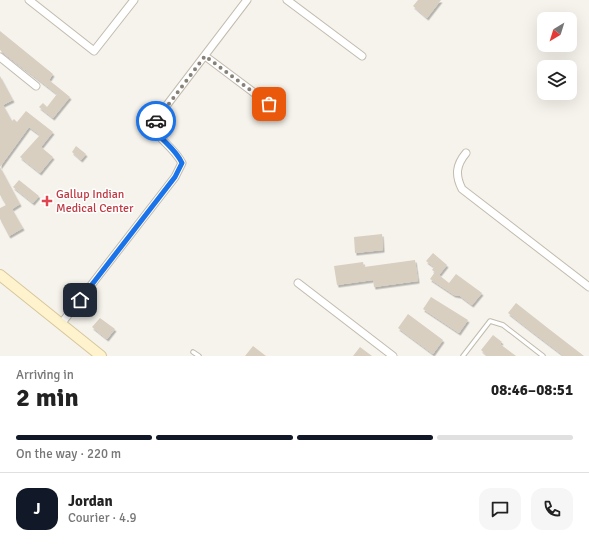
<!DOCTYPE html>
<html lang="en">
<head>
<meta charset="utf-8">
<style>
  :root { --surface:#fff; --page:#f6f6f6; --text:#222; --muted:#767676; --line:#e0e0e0; --accent:#111827 }
  body { margin:0; font-family:Signika,sans-serif; background:var(--page); color:var(--text); height:100vh; display:flex; flex-direction:column; font-size:15px; white-space:nowrap }
  * { box-sizing:border-box; margin:0 }
  p { font-size:13px; color:var(--muted) }
  .icon { flex:none; width:22px; height:22px; fill:none; stroke:currentColor; stroke-width:2; stroke-linecap:round; stroke-linejoin:round }
  .map { position:relative; height:356px; overflow:hidden }
  .sheet { display:flex; flex-direction:column; background:var(--surface); flex:1 }
  .sheet>* { flex:none }
  .needle { width:26px; rotate:218deg }
  .controls { position:absolute; left:537px; top:12px; display:grid; gap:8px }
  .controls a { display:grid; place-items:center; width:40px; height:40px; border-radius:8px; background:var(--surface); box-shadow:0 4px 16px #0002; font-size:20px }
  .pin { position:absolute; display:grid; place-items:center; width:34px; height:34px; color:#fff; margin:-17px; border-radius:8px; box-shadow:0 2px 6px #0006 }
  .courier { position:absolute; display:grid; place-items:center; width:40px; height:40px; margin:-20px; border:3px solid #1a73e8; border-radius:50%; background:#fff; color:#222; box-shadow:0 1px 5px #0007 }
  .headline em { font-style:normal; font-weight:700 }
  .headline div { display:flex; flex-direction:column-reverse }
  .headline { display:flex; align-items:center; justify-content:space-between; height:68px; padding:0 16px }
  h1 { font-size:26px; font-weight:700; line-height:30px }
  .bar { display:grid; grid-template-columns:repeat(4,1fr); gap:6px 4px; align-content:center; height:48px; padding:0 16px }
  .bar i { height:5px; border-radius:3px; background:var(--line) }
  .bar .active { background:var(--accent) }
  .bar p { grid-column:span 4 }
  .line { display:flex; align-items:center; gap:10px; padding:0 16px; border-top:1px solid var(--line) }
  .line div { flex:1 }
  .round { display:grid; place-items:center; flex:none; width:42px; height:42px; border-radius:12px; background:var(--page) }
  .map>svg:first-child { display:block }
  .building { fill:#d8cfc1; filter:url(#shadow) }
  .lines { fill:none; stroke-linecap:round; stroke-linejoin:round }
  .service-casing { stroke:#c2bbae; stroke-width:5.5 }
  .minor-casing { stroke:#c2bbae; stroke-width:9 }
  .secondary-casing { stroke:#d6c79b; stroke-width:12 }
  .service { stroke:#fff; stroke-width:3.5 }
  .minor { stroke:#fff; stroke-width:7 }
  .secondary { stroke:#fff3cd; stroke-width:10 }
  .done { stroke:#878178; stroke-width:4; stroke-dasharray:0 7.2 }
  .route { stroke:#1a73e8; stroke-width:5 }
  .health-dot { fill:#e0444e; stroke:#fff; stroke-width:1.5 }
  .labels { text-anchor:middle; stroke-width:3; stroke-linejoin:round; paint-order:stroke }
  .health-label { font-size:12px; fill:#be3a42; stroke:#fff; text-anchor:start }
</style>
</head>
<body>
<div class="map">
<svg width="589" height="356" viewBox="0 0 589 356">
  <defs>
    <filter id="shadow"><feDropShadow dx="1.5" dy="2.5" stdDeviation="0" flood-color="#0004"/></filter>
  </defs>
  <rect width="100%" height="100%" fill="#f6f3ec"/>
  <path class="building" d="M 418,0 L 441,0 L 427,18 L 413,6 Z
    M 0,31 L 53,74 L 49,80 L 70,97 L 53,118 L 39,107 L 43,103 L 47,107 L 57,94 L 0,50 Z
    M 0,76 L 13,100 L 3,105 L 12,121 L 14,119 L 17,122 L 26,111 L 53,132 L 41,147 L 53,157 L 40,173 L 20,157 L 40,135 L 29,127 L 0,167 L 20,204 L 12,209 L 23,228 L 9,236 L 0,219 L 0,208 L 6,205 L 0,195 Z
    M 76,146 L 86,154 L 81,160 L 72,152 Z
    M 19,180 L 39,196 L 33,203 L 13,187 Z
    M 382,234 L 383,250 L 355,253 L 354,237 Z
    M 433,253 L 447,265 L 439,275 L 449,283 L 456,274 L 482,293 L 472,305 L 460,296 L 454,295 L 430,279 L 435,272 L 432,270 L 434,267 L 426,261 Z
    M 415,260 L 418,281 L 374,287 L 373,280 L 337,285 L 334,266 L 363,262 L 364,267 Z
    M 431,297 L 468,320 L 459,333 L 423,309 Z
    M 516,303 L 549,329 L 584,356 L 564,356 L 535,334 L 508,313 Z
    M 408,314 L 443,340 L 433,354 L 398,328 Z
    M 100,318 L 115,329 L 107,339 L 92,327 Z
    M 493,335 L 502,342 L 500,344 L 516,356 L 488,356 L 481,350 Z
    M 253,346 L 266,356 L 245,356 Z
    M 360,347 L 372,356 L 353,356 Z"/>
  <g class="lines">
    <defs>
      <path id="service" d="M 193,352 L 199,356
        M 463,356 L 490,321 L 503,325 L 543,356"/>
      <path id="minor" d="M 29,0 L 94,51 L 134,0
        M 287,0 L 362,56
        M 205,56 L 269,104
        M 0,57 L 36,86
        M 466,153 C 456,165 455,175 462,189 L 589,287
        M 298,283 L 393,356
        M 61,324 L 175,177 L 182,163 C 174,148 162,142 153,128 L 157,118 L 247,0"/>
      <path id="secondary" d="M 0,275 L 101,356"/>
    </defs>
    <use href="#service" class="service-casing"/>
    <use href="#minor" class="minor-casing"/>
    <use href="#secondary" class="secondary-casing"/>
    <use href="#service" class="service"/>
    <use href="#minor" class="minor"/>
    <use href="#secondary" class="secondary"/>
  </g>
  <g class="lines">
    <path class="done" d="M 156,121 L 205,56 L 269,104"/>
    <path class="route" d="M 80,300 L 175,177 L 182,163 C 175,148 162,141 153,128 L 156,121"/>
  </g>
  <path class="health-dot" d="M45 195h4v4h4v4h-4v4h-4v-4h-4v-4h4z"/>
  <g class="labels">
    <g class="health-label">
      <text x="56" y="198">Gallup Indian<tspan x="56" dy="14">Medical Center</tspan></text>
    </g>
  </g>
</svg>
<div class="controls">
<a><svg class="needle" viewBox="-14 -14 28 28"><path d="M0-13l5 13h-10z" fill="#e53935"/><path d="M0 13l5-13h-10z" fill="#767676"/></svg></a>
<a><svg class="icon" aria-label="layers" viewBox="0 0 24 24"><path d="M12 4l9 5-9 5-9-5zM3 14l9 5 9-5"/></svg></a>
</div>
<div class="pin" style="left:269px;top:104px;background:#ea580c"><svg class="icon" aria-label="bag" viewBox="0 0 24 24"><path d="M5 8h14l-1 12H6zM9 8a3 3 0 0 1 6 0"/></svg></div>
<div class="pin" style="left:80px;top:300px;background:#1f2937"><svg class="icon" aria-label="home" viewBox="0 0 24 24"><path d="M3 11l9-7 9 7M6 9v11h12V9"/></svg></div>
<div class="courier" style="left:156px;top:121px"><svg class="icon" aria-label="car" viewBox="0 0 24 24"><path d="M5 17H2v-5l4-1 3-4h7l3 4 3 1v5h-3M9 17h6M6 11h13"/><circle cx="7" cy="17" r="2"/><circle cx="17" cy="17" r="2"/></svg></div>
</div>
<section class="sheet">
<div class="headline"><div><h1>2 min</h1><p>Arriving in</p></div><em>08:46–08:51</em></div>
<div class="bar"><i class="active"></i><i class="active"></i><i class="active"></i><i></i><p>On the way · 220 m</p></div>
<div class="line" style="height:72px"><b class="round" style="background:var(--accent);color:#fff">J</b><div><b>Jordan</b><p>Courier · 4.9</p></div><a class="round"><svg class="icon" aria-label="chat" viewBox="0 0 24 24"><path d="M4 5h16v11H9l-5 4z"/></svg></a><a class="round"><svg class="icon" aria-label="phone" viewBox="0 0 24 24"><path d="M5 4h4l2 5-3 2q2 4 5 5l2-3 5 2v4C11 20 4 13 5 4z"/></svg></a></div>
</section>
</body>
</html>
